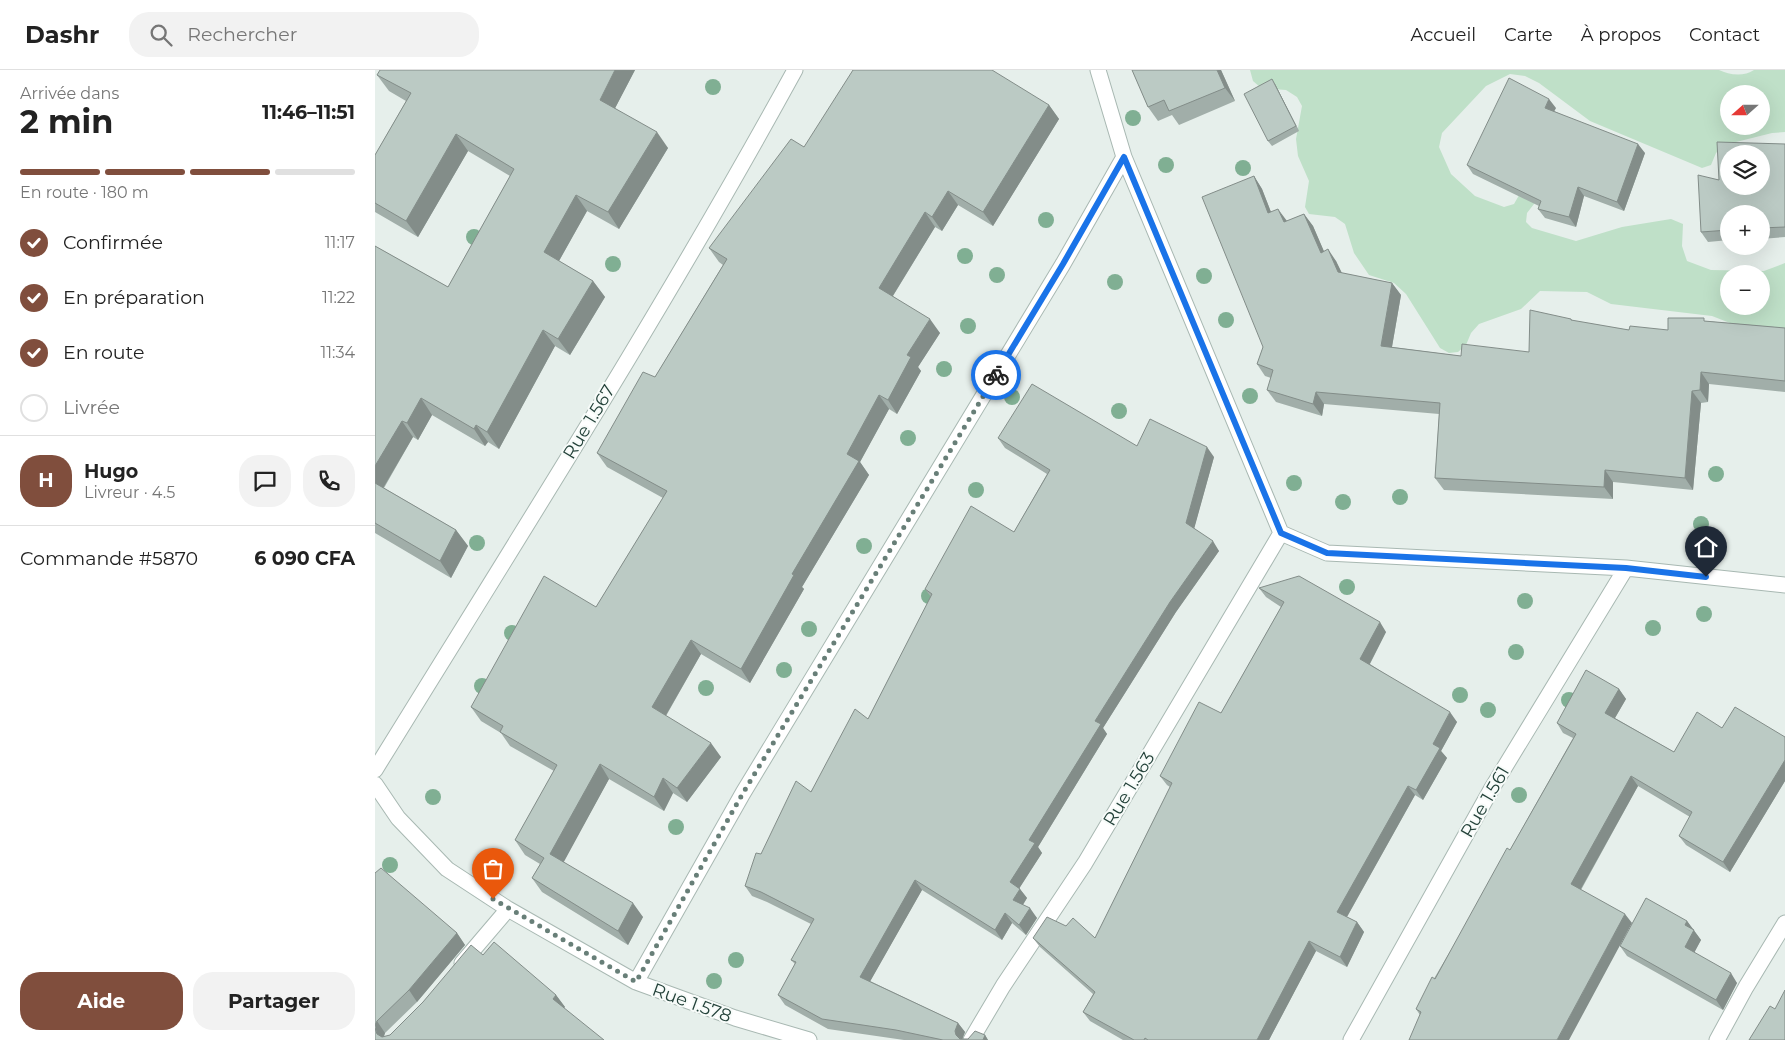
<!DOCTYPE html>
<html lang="fr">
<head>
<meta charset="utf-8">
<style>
  :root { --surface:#fff; --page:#f2f2f2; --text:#222; --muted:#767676; --line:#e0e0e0; --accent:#804e3d }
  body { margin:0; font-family:Montserrat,sans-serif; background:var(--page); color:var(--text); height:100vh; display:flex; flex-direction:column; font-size:19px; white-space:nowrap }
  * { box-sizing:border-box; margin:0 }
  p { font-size:16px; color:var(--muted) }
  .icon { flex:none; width:28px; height:28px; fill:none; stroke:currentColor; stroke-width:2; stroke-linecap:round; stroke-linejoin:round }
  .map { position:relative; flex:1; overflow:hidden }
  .panel { display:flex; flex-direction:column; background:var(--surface); width:375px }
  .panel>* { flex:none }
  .needle { width:32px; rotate:249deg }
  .controls { position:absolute; left:1345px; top:15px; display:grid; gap:10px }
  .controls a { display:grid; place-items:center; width:50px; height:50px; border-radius:50%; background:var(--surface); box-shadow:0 5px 20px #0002; font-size:25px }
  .pin { position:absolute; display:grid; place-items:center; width:42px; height:42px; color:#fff; margin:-51px -21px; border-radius:50% 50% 50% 0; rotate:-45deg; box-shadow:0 0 5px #0007 }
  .pin .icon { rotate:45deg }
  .courier { position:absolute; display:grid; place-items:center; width:50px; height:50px; margin:-25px; border:4px solid #1a73e8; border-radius:50%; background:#fff; color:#222; box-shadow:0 1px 6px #0007 }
  .summary em { font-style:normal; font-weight:700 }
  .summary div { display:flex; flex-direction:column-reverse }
  .summary { display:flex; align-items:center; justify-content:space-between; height:85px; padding:0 20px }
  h1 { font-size:32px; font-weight:700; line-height:38px }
  .bar { display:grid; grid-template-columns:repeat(4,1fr); gap:8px 5px; align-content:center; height:60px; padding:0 20px }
  .bar i { height:6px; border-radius:4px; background:var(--line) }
  .bar .current { background:var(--accent) }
  .bar p { grid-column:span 4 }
  .line { display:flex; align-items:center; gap:12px; padding:0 20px; border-top:1px solid var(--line) }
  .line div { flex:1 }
  .round { display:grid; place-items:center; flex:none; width:52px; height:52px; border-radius:20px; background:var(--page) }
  ol { padding:0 20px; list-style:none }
  li { display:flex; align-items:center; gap:15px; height:55px }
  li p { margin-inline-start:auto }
  li .icon { padding:5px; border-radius:50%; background:var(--accent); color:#fff; stroke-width:4 }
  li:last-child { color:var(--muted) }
  li i { width:28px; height:28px; border:2px solid var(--line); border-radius:50% }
  .primary-button { display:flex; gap:10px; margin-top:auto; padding:10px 20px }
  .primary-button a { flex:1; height:58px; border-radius:20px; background:var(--accent); color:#fff; font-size:20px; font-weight:700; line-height:58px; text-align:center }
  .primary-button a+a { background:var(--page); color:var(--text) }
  header { display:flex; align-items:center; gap:30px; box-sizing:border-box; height:70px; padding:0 25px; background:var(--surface); border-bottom:1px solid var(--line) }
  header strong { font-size:24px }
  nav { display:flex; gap:28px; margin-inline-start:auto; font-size:18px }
  .search { width:350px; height:45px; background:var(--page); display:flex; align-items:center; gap:12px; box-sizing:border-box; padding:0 18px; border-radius:20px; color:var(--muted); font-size:19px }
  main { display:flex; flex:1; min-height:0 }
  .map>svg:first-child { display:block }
  .green { fill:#bfe0c8; fill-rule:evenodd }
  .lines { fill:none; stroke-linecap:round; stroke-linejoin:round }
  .street-casing { stroke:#a8b8b2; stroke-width:17 }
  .street { stroke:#fff; stroke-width:15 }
  .tree { fill:#80af93 }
  .wall { fill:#a1aea9 }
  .shaded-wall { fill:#838d89 }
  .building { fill:#bbcac4; stroke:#838d89; fill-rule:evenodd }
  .done { stroke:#687f78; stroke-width:5; stroke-dasharray:0 9 }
  .route { stroke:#1a73e8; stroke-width:6 }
  .labels { text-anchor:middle; stroke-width:4; stroke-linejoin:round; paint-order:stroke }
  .street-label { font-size:18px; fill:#24423a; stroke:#f7fbf9 }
</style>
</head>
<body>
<header>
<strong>Dashr</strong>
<div class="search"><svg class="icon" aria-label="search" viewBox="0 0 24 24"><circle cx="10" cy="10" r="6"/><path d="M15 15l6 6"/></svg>Rechercher</div>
<nav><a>Accueil</a><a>Carte</a><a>À propos</a><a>Contact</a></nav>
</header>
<main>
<section class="panel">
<div class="summary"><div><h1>2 min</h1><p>Arrivée dans</p></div><em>11:46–11:51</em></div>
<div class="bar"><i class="current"></i><i class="current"></i><i class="current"></i><i></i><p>En route · 180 m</p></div>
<ol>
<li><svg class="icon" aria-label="check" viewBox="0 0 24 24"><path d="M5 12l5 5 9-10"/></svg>Confirmée<p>11:17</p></li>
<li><svg class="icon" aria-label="check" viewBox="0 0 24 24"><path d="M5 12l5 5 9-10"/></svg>En préparation<p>11:22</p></li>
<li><svg class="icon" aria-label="check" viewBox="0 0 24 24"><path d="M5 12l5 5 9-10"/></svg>En route<p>11:34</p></li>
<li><i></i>Livrée</li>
</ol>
<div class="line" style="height:90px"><b class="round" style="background:var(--accent);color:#fff">H</b><div><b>Hugo</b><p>Livreur · 4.5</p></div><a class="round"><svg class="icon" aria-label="chat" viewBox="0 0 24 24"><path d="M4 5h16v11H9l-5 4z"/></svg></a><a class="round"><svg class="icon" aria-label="phone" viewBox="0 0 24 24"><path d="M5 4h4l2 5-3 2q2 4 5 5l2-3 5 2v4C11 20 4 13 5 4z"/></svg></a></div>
<div class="line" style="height:65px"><div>Commande #5870</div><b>6 090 CFA</b></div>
<div class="primary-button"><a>Aide</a><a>Partager</a></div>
</section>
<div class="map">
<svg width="1410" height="970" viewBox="0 0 1410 970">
  <rect width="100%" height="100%" fill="#e6efeb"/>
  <path class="green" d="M 875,0 L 1344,0 C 1354,5 1369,7 1379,0 L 1410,0 L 1410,62 L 1397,63 L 1349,75 L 1341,83 L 1336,95 L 1327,98 L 1215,51 L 1164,13 L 1150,6 L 1135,4 L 1111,16 L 1067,63 L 1064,77 L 1076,104 L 1100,126 L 1129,137 L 1139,134 L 1167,85 L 1183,103 L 1152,143 L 1151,152 L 1157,158 L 1201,171 L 1247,157 L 1296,149 L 1308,154 L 1307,176 L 1312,191 L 1336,200 L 1389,201 L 1410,193 L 1410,258 L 1368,258 L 1337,246 L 1236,234 L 1212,222 L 1165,221 L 1146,239 L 1104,254 L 1096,263 L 1091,275 L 1083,282 L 1074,283 L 1065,278 L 1031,224 L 1019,213 L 994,205 L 979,183 L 970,154 L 960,147 L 934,144 L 930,137 L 934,111 L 923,86 L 921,69 L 927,36 L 922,27 L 911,20 L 886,18 L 878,11 ZM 1354,24 L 1386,24 L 1386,56 L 1354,56 ZM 1354,204 L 1386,204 L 1386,236 L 1354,236 Z"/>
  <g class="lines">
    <defs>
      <path id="street" d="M 723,0 L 749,87 L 906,463
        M 906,463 L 952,483 L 1251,498 L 1410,515
        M 0,700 C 143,468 289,239 420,0
        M 0,714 L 23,748 L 72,799 L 133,839 L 261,912 L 360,948 L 434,970
        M 87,893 L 133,839
        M 261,912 L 368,723 L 688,194 L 749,87
        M 596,970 L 628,916 L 710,793 L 906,463
        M 976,970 L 1117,718 L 1251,498
        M 1342,970 L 1371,917 L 1410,853"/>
    </defs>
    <use href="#street" class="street-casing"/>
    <use href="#street" class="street"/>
  </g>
  <g class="tree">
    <circle cx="338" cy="17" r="8"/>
    <circle cx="758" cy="48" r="8"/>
    <circle cx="791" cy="95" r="8"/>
    <circle cx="868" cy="98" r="8"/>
    <circle cx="671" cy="150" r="8"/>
    <circle cx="99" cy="167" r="8"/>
    <circle cx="590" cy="186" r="8"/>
    <circle cx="238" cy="194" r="8"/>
    <circle cx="622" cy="205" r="8"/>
    <circle cx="829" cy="206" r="8"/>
    <circle cx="740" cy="212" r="8"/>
    <circle cx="851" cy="250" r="8"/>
    <circle cx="593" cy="256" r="8"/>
    <circle cx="569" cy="299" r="8"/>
    <circle cx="875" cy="326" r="8"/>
    <circle cx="637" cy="327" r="8"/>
    <circle cx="744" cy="341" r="8"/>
    <circle cx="533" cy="368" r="8"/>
    <circle cx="1341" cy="404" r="8"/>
    <circle cx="919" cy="413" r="8"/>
    <circle cx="601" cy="420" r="8"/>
    <circle cx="1025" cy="427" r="8"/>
    <circle cx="968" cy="432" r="8"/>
    <circle cx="1326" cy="454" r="8"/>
    <circle cx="102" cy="473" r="8"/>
    <circle cx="489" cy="476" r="8"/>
    <circle cx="972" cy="517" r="8"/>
    <circle cx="554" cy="526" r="8"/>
    <circle cx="1150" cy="531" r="8"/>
    <circle cx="1329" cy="544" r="8"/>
    <circle cx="1278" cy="558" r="8"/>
    <circle cx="434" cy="559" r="8"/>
    <circle cx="137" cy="563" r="8"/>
    <circle cx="1141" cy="582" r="8"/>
    <circle cx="409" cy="600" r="8"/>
    <circle cx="107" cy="616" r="8"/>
    <circle cx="331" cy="618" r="8"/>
    <circle cx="1085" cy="625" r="8"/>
    <circle cx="1194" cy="630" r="8"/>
    <circle cx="1113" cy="640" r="8"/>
    <circle cx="1144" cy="725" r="8"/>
    <circle cx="58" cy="727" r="8"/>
    <circle cx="301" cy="757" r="8"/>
    <circle cx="15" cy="795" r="8"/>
    <circle cx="361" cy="890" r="8"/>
    <circle cx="339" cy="911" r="8"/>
  </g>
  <path class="wall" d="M 260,0 L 240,38 L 293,78 L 244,159 L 212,141 L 184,191 L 218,211 L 230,227 L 195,285 L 180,276 L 124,379 L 113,372 L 110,376 L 57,345 L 43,370 L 38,367 L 9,418 L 81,460 L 93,476 L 76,508 L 0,463 L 0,176 L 73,217 L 135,106 L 93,81 L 43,167 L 0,142 L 0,85 L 31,31 L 14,21 L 2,5 Z
    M 757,0 L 846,0 L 860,31 L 804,55 L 797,45 L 783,51 L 773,37 Z
    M 900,14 L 924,61 L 897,76 L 893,71 Z
    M 674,35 L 684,49 L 618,156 L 583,135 L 567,161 L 560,157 L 518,226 L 565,263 L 543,297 L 546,301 L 522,344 L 514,339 L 485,392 L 494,405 L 427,517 L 429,519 L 375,613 L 326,584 L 291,646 L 346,687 L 312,732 L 298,723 L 289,741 L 234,709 L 188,792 L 268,847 L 253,875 L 167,822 L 157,808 L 165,794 L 150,785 L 140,770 L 179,701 L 135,676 L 126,663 L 106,651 L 96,637 L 221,537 L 288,428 L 232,397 L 222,383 L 280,307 L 348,195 L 344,192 L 334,178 L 429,77 Z
    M 1181,38 L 1179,41 L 1270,83 L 1249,141 L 1209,126 L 1201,157 L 1170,148 L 1163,139 L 1164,136 L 1098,104 L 1092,95 Z
    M 1410,74 L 1410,167 L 1386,169 L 1386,144 L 1354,144 L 1354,170 L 1333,172 L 1326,162 L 1344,110 Z
    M 879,106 L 887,119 L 896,142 L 912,151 L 929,144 L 938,156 L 949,182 L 961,191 L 967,203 L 1017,213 L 1026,225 L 1017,277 L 1086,286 L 1154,282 L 1196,249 L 1198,251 L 1254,260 L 1293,260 L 1331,251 L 1410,258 L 1410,322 L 1334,314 L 1333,332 L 1326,333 L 1318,420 L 1238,412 L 1238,429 L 1069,420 L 1060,408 L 1064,344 L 949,334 L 947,346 L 901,332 L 892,320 L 896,308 L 890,306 L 882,294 L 888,277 Z
    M 623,368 L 762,376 L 839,387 L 819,458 L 844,481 L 801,542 L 728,658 L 732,664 L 663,777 L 667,783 L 644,818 L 652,828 L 648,835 L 662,848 L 651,865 L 637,853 L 627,870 L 547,820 L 495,911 L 583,953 L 590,962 L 587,969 L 593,969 L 610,965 L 613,970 L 529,970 L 453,959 L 410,935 L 403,925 L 420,894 L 416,890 L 436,854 L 392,832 L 377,826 L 370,816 L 386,784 L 493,649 L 556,527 L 550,519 L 639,462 L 672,404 L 630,378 Z
    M 884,518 L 1011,562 L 995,594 L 1082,652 L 1066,681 L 1072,688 L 1048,730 L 1040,725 L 972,847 L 982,852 L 989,862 L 972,897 L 941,881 L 894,970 L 748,970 L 715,951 L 708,942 L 718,924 L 665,877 L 658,868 L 691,856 L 720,868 L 795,717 L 792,715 L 785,706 L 846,643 L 906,537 L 891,527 Z
    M 1244,619 L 1251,629 L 1240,648 L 1299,682 L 1347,658 L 1410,667 L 1410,711 L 1355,802 L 1311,775 L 1304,766 L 1315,747 L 1263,716 L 1206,820 L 1257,853 L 1045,945 L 1041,939 L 1135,780 L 1198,668 L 1188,663 L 1182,653 Z
    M 0,803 L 82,863 L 90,875 L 42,932 L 10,963 L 9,967 L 15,965 L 108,885 L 181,925 L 190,937 L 189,938 L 0,970 Z
    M 1312,851 L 1326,870 L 1319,882 L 1362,913 L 1348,940 L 1252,886 L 1245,876 Z"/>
  <path class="shaded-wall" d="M 240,0 L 260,0 L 236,46 L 225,30 Z
    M 842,0 L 846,0 L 860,31 L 850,18 Z
    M 897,9 L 900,14 L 924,61 L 921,56 Z
    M 1174,29 L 1181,38 L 1176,47 L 1170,38 Z
    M 674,35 L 684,49 L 618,156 L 608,142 Z
    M 282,62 L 293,78 L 244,159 L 233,142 Z
    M 81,64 L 93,81 L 43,167 L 31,151 Z
    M 1263,74 L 1270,83 L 1249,141 L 1242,132 Z
    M 879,106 L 887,119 L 901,155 L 893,143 Z
    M 1203,117 L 1209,126 L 1201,157 L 1194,147 Z
    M 573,121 L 583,135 L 567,161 L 557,147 Z
    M 201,125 L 212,141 L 180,198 L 169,182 Z
    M 903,139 L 912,151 L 909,152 Z
    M 550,142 L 560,157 L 514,232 L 504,218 Z
    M 929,144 L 938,156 L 955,195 L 946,183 Z
    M 953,179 L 961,191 L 972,214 L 963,202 Z
    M 218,211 L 230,227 L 195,285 L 183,269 Z
    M 1017,213 L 1026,225 L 1015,288 L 1006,276 Z
    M 555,249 L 565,263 L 543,297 L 546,301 L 522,344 L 513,330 L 532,285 Z
    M 168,260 L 180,276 L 124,379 L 112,362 Z
    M 1326,302 L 1334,314 L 1333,332 L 1325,320 Z
    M 1317,321 L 1326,333 L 1318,420 L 1310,408 Z
    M 941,322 L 949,334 L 947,346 L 938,334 Z
    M 504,325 L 514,339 L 485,392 L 494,405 L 427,517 L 429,519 L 375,613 L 366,599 L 472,384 Z
    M 46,328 L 57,345 L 43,370 L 32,353 Z
    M 27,351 L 38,367 L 4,425 L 0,419 L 0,396 Z
    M 101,355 L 113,372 L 110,376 L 99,359 Z
    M 832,377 L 839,387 L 818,463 L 811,453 Z
    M 1230,400 L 1238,412 L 1238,429 L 1229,417 Z
    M 81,460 L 93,476 L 76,508 L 65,491 Z
    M 838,471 L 844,481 L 801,542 L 728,658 L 732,664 L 663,777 L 667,783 L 642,822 L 635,812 L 654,770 L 720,651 L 795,532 Z
    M 1005,552 L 1011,562 L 992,599 L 985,589 Z
    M 316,570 L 326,584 L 287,652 L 277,637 Z
    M 1244,619 L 1251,629 L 1237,653 L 1230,643 Z
    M 1075,642 L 1082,652 L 1066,681 L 1072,688 L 1048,730 L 1041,720 L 1058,674 Z
    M 336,673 L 346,687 L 312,732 L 302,718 Z
    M 1410,690 L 1410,711 L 1355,802 L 1348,792 Z
    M 225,694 L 234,709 L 185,799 L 175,784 Z
    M 1256,706 L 1263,716 L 1203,824 L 1196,814 Z
    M 288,708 L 298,723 L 289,741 L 279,727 Z
    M 1033,716 L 1040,725 L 969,852 L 962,842 Z
    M 540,810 L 547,820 L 492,917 L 485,907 Z
    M 645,819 L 652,828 L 645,839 L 638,830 Z
    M 258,833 L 268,847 L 253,875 L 243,861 Z
    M 655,838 L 662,848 L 651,865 L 644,855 Z
    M 630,843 L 637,853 L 627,870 L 620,860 Z
    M 1250,844 L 1257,853 L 1194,970 L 1182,970 Z
    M 1312,851 L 1326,870 L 1317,887 L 1310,877 L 1310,855 Z
    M 982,852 L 989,862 L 972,897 L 965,887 Z
    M 82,863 L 90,875 L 42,932 L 34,920 Z
    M 934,871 L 941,881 L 894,970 L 882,970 Z
    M 1356,903 L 1362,913 L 1348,940 L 1341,930 Z
    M 181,925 L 190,937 L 186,941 L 178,929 Z
    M 2,951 L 10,963 L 8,968 L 2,964 L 0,955 Z
    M 583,953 L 590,962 L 587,970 L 581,965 L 580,961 Z
    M 610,965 L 613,970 L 608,970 Z"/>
  <path class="building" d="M 5,0 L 240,0 L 225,30 L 282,62 L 233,142 L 201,125 L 169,182 L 218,211 L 183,269 L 168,260 L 112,362 L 101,355 L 99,359 L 46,328 L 32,353 L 27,351 L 0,396 L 0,176 L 73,217 L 139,99 L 81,64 L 31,151 L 0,133 L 0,85 L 36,23 L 2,5 Z
    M 478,0 L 617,0 L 674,35 L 608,142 L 573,121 L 557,147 L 550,142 L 504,218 L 555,249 L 532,285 L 536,287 L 513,330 L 504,325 L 472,384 L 484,391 L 417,504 L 419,505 L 366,599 L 316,570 L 277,637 L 336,673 L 302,718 L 288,708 L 279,727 L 225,694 L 175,784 L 258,833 L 243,861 L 157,808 L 169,788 L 140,770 L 182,695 L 125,662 L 128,656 L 96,637 L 169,506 L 221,537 L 292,421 L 222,383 L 268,302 L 280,307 L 352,189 L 334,178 L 416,69 L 429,77 Z
    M 757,0 L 842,0 L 850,18 L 794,41 L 789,30 L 773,37 Z
    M 1134,8 L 1174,29 L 1170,38 L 1263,74 L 1242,132 L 1203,117 L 1194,147 L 1163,139 L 1166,131 L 1092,95 Z
    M 897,9 L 921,56 L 893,71 L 869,24 Z
    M 1342,72 L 1410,74 L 1410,157 L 1386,158 L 1386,144 L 1354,144 L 1354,160 L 1326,162 L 1323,105 L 1344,110 ZM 1354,84 L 1386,84 L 1386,116 L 1354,116 Z
    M 879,106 L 893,143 L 903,139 L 909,152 L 929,144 L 946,183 L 953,179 L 963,202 L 1017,213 L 1006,276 L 1086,286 L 1087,274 L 1154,282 L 1155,240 L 1196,249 L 1196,250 L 1254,260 L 1255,256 L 1293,260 L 1293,248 L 1329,248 L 1329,251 L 1410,258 L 1410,311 L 1326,302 L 1325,320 L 1317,321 L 1310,408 L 1230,400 L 1229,417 L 1060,408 L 1065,333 L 941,322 L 938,334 L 892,320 L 898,300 L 882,294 L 888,277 L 827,127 Z
    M 657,314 L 762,376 L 775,349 L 832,377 L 811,453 L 838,471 L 795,532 L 720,651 L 726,654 L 654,770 L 660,773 L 635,812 L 645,819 L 638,830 L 655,838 L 644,855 L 630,843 L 620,860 L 540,810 L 485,907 L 583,953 L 580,961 L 581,965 L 585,969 L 593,969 L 600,961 L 610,965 L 608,970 L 568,970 L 521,960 L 447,949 L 403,925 L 421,892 L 416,890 L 439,849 L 386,822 L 370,816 L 381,783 L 386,784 L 421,711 L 436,722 L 480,639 L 493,649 L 557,524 L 550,519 L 596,436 L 639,462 L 675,400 L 623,368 Z
    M 0,413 L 81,460 L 65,491 L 0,453 Z
    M 924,506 L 1005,552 L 985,589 L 1075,642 L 1058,674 L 1065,678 L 1041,720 L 1033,716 L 962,842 L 982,852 L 965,887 L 934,871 L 882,970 L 773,970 L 770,968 L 769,970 L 759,970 L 708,942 L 720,922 L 658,868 L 672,847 L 691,856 L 698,848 L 720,868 L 797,713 L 785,706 L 824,632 L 846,643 L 909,532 L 884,518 Z
    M 1211,600 L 1244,619 L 1230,643 L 1299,682 L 1322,642 L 1347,658 L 1360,637 L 1410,667 L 1410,690 L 1348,792 L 1304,766 L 1317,742 L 1256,706 L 1196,814 L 1250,844 L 1182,970 L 1034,970 L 1046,942 L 1041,939 L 1057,907 L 1060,909 L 1132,778 L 1135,780 L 1201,664 L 1182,653 Z
    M 6,798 L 82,863 L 34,920 L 2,951 L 0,955 L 0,803 Z
    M 1271,828 L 1312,851 L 1310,855 L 1319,860 L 1310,877 L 1356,903 L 1341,930 L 1245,876 Z
    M 119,872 L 181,925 L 178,929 L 229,970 L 0,970 L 0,958 L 2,964 L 7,967 L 15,965 L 48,932 L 96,875 L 108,885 Z
    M 1410,920 L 1410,970 L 1374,970 L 1395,936 L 1400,939 Z"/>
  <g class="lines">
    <path class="done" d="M 118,829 L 261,912 L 368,723 L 621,305"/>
    <path class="route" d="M 621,305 L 688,194 L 749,87 L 906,463 L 952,483 L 1251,498 L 1331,507"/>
  </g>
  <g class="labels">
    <g class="street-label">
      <text transform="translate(214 352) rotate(-59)" y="6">Rue 1.567</text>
      <text transform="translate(754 719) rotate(-59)" y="6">Rue 1.563</text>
      <text transform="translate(1110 732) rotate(-60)" y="6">Rue 1.561</text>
      <text transform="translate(317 933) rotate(20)" y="6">Rue 1.578</text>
    </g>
  </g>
</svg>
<div class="controls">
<a><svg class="needle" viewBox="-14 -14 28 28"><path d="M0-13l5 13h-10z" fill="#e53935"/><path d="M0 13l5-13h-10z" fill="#767676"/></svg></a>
<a><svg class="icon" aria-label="layers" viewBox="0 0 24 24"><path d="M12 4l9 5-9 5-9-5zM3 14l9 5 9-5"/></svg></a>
<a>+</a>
<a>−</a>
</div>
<div class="pin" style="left:118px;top:829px;background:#ea580c"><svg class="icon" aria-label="bag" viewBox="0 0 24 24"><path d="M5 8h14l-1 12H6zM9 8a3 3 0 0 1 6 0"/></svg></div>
<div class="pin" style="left:1331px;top:507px;background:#1f2937"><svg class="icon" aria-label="home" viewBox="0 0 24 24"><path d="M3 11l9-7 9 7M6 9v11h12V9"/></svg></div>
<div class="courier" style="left:621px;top:305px"><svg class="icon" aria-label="bike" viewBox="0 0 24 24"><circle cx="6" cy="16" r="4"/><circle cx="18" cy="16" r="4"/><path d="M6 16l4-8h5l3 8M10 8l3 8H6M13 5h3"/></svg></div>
</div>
</main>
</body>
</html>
